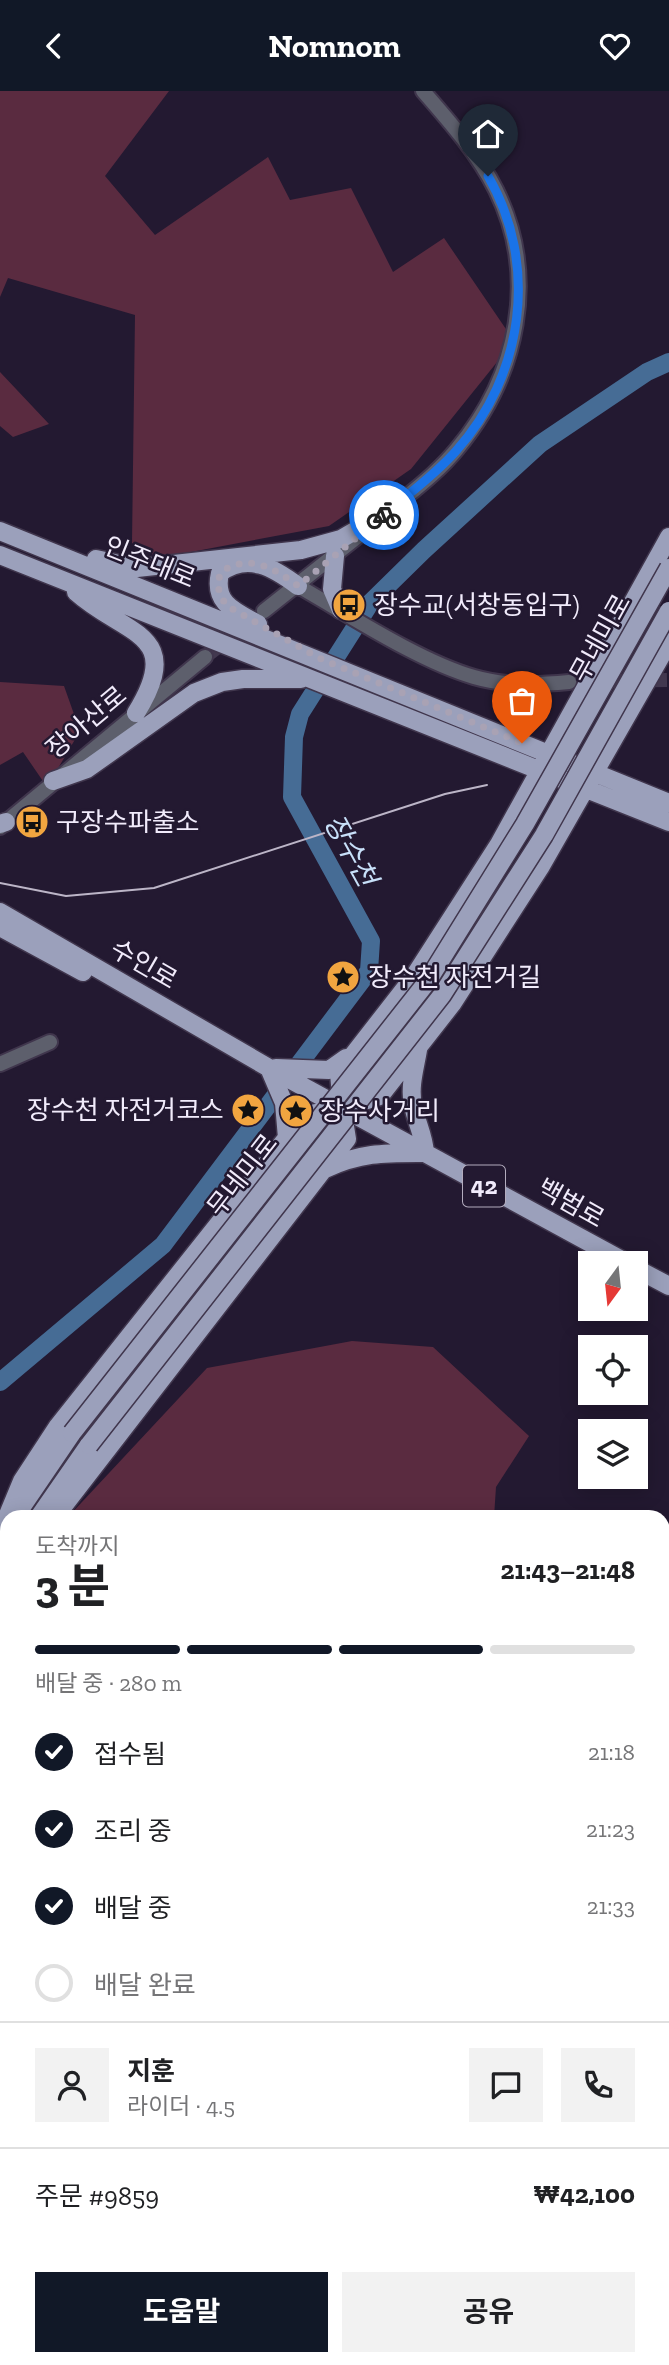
<!DOCTYPE html>
<html lang="ko">
<head>
<meta charset="utf-8">
<style>
  :root { --surface:#fff; --page:#f2f2f2; --text:#202124; --muted:#757577; --line:#e0e0e0; --accent:#111827 }
  body { margin:0; font-family:"Zilla Slab","Noto Sans KR",serif; background:var(--page); color:var(--text); height:100vh; display:flex; flex-direction:column; font-size:26px; white-space:nowrap }
  * { box-sizing:border-box; margin:0 }
  p { font-size:23px; color:var(--muted) }
  .icon { flex:none; width:38px; height:38px; fill:none; stroke:currentColor; stroke-width:2; stroke-linecap:round; stroke-linejoin:round }
  .map { position:relative; flex:1; overflow:hidden }
  .drawer { position:absolute; left:0px; top:1419px; width:670px; height:856px; display:flex; flex-direction:column; background:var(--surface); border-radius:21px 21px 0 0; box-shadow:0 4px 18px #0003 }
  .drawer>* { flex:none }
  .needle { width:46px; rotate:195deg }
  .controls { position:absolute; left:578px; top:1160px; display:grid; gap:14px }
  .controls a { display:grid; place-items:center; width:70px; height:70px; border-radius:0px; background:var(--surface); box-shadow:0 4px 18px #0003; font-size:35px }
  .pin { position:absolute; display:grid; place-items:center; width:60px; height:60px; color:#fff; margin:-72px -30px; border-radius:50% 50% 50% 0; rotate:-45deg; box-shadow:0 0 7px #0007 }
  .pin .icon { rotate:45deg }
  .courier { position:absolute; display:grid; place-items:center; width:70px; height:70px; margin:-35px; border:5px solid #1a73e8; border-radius:50%; background:#fff; color:#222; box-shadow:0 2px 9px #0007 }
  .head em { font-style:normal; font-weight:700 }
  .head div { display:flex; flex-direction:column-reverse }
  .head { display:flex; align-items:center; justify-content:space-between; height:119px; padding:0 35px }
  h1 { font-size:46px; font-weight:700; line-height:52px }
  .bar { display:grid; grid-template-columns:repeat(4,1fr); gap:10px 7px; align-content:center; height:84px; padding:0 35px }
  .bar i { height:9px; border-radius:5px; background:var(--line) }
  .bar .active { background:var(--accent) }
  .bar p { grid-column:span 4 }
  .line { display:flex; align-items:center; gap:18px; padding:0 35px; border-top:2px solid var(--line) }
  .line div { flex:1 }
  .round { display:grid; place-items:center; flex:none; width:74px; height:74px; border-radius:0px; background:var(--page) }
  ol { padding:0 35px; list-style:none }
  li { display:flex; align-items:center; gap:21px; height:77px }
  li p { margin-inline-start:auto }
  li .icon { padding:7px; border-radius:50%; background:var(--accent); color:#fff; stroke-width:4 }
  li:last-child { color:var(--muted) }
  li i { width:38px; height:38px; border:4px solid var(--line); border-radius:50% }
  .cta { display:flex; gap:14px; margin-top:auto; padding:14px 35px }
  .cta a { flex:1; height:80px; border-radius:0px; background:var(--accent); color:#fff; font-size:28px; font-weight:700; line-height:80px; text-align:center }
  .cta a+a { background:var(--page); color:var(--text) }
  header { display:flex; justify-content:space-between; align-items:center; height:91px; padding:0 35px; background:var(--accent); color:#fff; font-size:32px; font-weight:700 }
  .map>svg:first-child { display:block }
  .green { fill:#5a2b40 }
  .lines { fill:none; stroke-linecap:round; stroke-linejoin:round }
  .river { stroke:#466c95; stroke-width:18 }
  .minor-tunnel { stroke:#42384f; stroke-width:14; stroke-dasharray:14 7; stroke-linecap:butt }
  .minor-casing { stroke:#40364d; stroke-width:18 }
  .major-casing { stroke:#40364d; stroke-width:21 }
  .minor { stroke:#5d5f6c; stroke-width:14 }
  .major { stroke:#9ba0bb; stroke-width:18 }
  .tram { stroke:#bcb5c7; stroke-width:2 }
  .major-bridge-casing { stroke:#40364d; stroke-width:21; stroke-linecap:butt }
  .major-bridge { stroke:#9ba0bb; stroke-width:18 }
  .done { stroke:#a9a2b4; stroke-width:7; stroke-dasharray:0 12.6 }
  .route { stroke:#1a73e8; stroke-width:9 }
  .labels { text-anchor:middle; stroke-width:5; stroke-linejoin:round; paint-order:stroke }
  .shield { fill:#231931; stroke:#b3acbe; stroke-width:2 }
  .shield-label { font-size:24px; font-weight:bold; fill:#f1ebfb }
  .street-label { font-size:26px; fill:#f1ebfb; stroke:#231931 }
  .poi-label { font-size:26px; fill:#f1ebfb; stroke:#231931; text-anchor:start }
  .water-label { font-size:28px; font-style:italic; fill:#c8e0f9; stroke:#231931 }
</style>
</head>
<body>
<header><svg class="icon" aria-label="back" viewBox="0 0 24 24"><path d="M15 5l-7 7 7 7"/></svg>Nomnom<svg class="icon" aria-label="heart" viewBox="0 0 24 24"><path d="M12 20l-8-8c-3-5 5-10 8-4 3-6 11-1 8 4z"/></svg></header>
<div class="map">
<svg width="669" height="2274" viewBox="0 0 669 2274">
  <rect width="100%" height="100%" fill="#231931"/>
  <path class="green" d="M 0,0 L 169,0 L 105,85 L 155,144 L 268,66 L 290,109 L 351,97 L 393,181 L 444,147 L 514,250 L 411,378 L 329,435 L 159,467 L 132,452 L 135,224 L 8,187 L 0,206 Z
    M 0,281 L 49,333 L 13,346 L 0,335 Z
    M 0,591 L 64,595 L 80,640 L 47,696 L 23,661 L 0,674 Z
    M 352,1250 L 433,1256 L 529,1345 L 496,1396 L 494,1426 L 68,1426 L 207,1277 Z
    M 7,1535 L 7,1797 L 0,1798 L 0,1553 Z
    M 663,1754 L 669,1757 L 669,2274 L 116,2274 L 115,2268 L 663,2268 Z"/>
  <g class="lines">
    <path class="river" d="M 0,1291 L 163,1154 L 369,880 L 371,850 L 292,706 L 294,646 L 300,623 L 371,511 L 424,459 L 540,353 L 647,281 L 669,271"/>
    <path class="minor-tunnel" d="M 205,566 L 246,534
      M 569,591 L 669,589"/>
    <defs>
      <path id="minor" d="M 382,426 C 407,404 436,384 457,358 C 518,285 539,186 496,99 C 478,63 450,31 423,0
        M 298,495 C 349,524 419,570 474,586 C 505,595 537,594 569,591
        M 264,520 L 361,443
        M 0,736 L 205,566
        M 0,973 L 50,951"/>
      <path id="major" d="M 0,440 L 669,712
        M 0,464 L 669,731
        M 335,465 L 332,498 L 341,519
        M 96,468 L 137,477 L 301,459 L 341,448 L 389,420
        M 76,501 C 125,545 186,541 136,622
        M 258,533 C 234,520 213,512 220,482 C 248,461 274,477 298,495
        M 53,690 L 87,678 L 194,602 L 222,591 L 243,588 L 301,588
        M 0,733 L 6,731
        M 0,821 L 269,977 L 627,1172
        M 0,836 L 83,881
        M 269,977 L 284,1012 L 287,1047
        M 276,977 L 329,979 L 346,967
        M 325,1078 C 362,1061 386,1062 425,1062 C 424,1044 416,1031 413,1014 C 409,996 415,977 418,959
        M 635,1177 L 669,1195
        M 19,1420 L 72,1342
        M 7,1426 L 22,1390 L 58,1335 L 305,1024 L 342,1017 L 339,982 L 413,887 L 499,753 L 669,446
        M 39,1426 L 89,1354
        M 55,1426 L 347,1048 L 342,1017 L 380,1005 L 452,913 L 541,775 L 669,551
        M 0,1445 L 7,1427
        M 0,1498 L 7,1484"/>
    </defs>
    <use href="#minor" class="minor-casing"/>
    <use href="#major" class="major-casing"/>
    <use href="#minor" class="minor"/>
    <use href="#major" class="major"/>
    <path class="tram" d="M 0,792 L 66,805 L 154,797 L 445,703 L 487,694"/>
    <defs>
      <path id="major-bridge" d="M 72,1342 L 427,891 L 525,733 L 669,477
        M 89,1354 L 442,904 L 544,744 L 669,520"/>
    </defs>
    <use href="#major-bridge" class="major-bridge-casing"/>
    <use href="#major-bridge" class="major-bridge"/>
  </g>
  <g class="lines">
    <path class="done" d="M 384,424 L 298,495 C 274,477 248,461 220,482 C 217,497 218,505 229,516 L 319,567 L 522,652"/>
    <path class="route" d="M 384,424 C 408,403 435,384 456,360 C 524,284 539,173 488,85"/>
  </g>
  <defs>
    <symbol id="bus-disc" viewBox="-11 -11 22 22"><circle r="9.5" fill="#f1a540" stroke="#231931"/><path d="M-5-6H5V4H4V6H2V4H-2V6H-4V4H-5ZM-3.5-4V0h7V-4ZM-3.5 1.2v1.5H-2V1.2ZM2 1.2v1.5H3.5V1.2Z" fill="#111"/></symbol>
    <symbol id="sight-disc" viewBox="-11 -11 22 22"><circle r="9.5" fill="#f1a540" stroke="#231931"/><path d="M0-6L1.8-2.2L6-1.7L2.9 1.2L3.7 5.4L0 3.3L-3.7 5.4L-2.9 1.2L-6-1.7L-1.8-2.2Z" fill="#111"/></symbol>
  </defs>
  <g fill-rule="evenodd">
    <use href="#bus-disc" x="330" y="495" width="38" height="38"/>
    <use href="#bus-disc" x="13" y="712" width="38" height="38"/>
    <use href="#sight-disc" x="324" y="867" width="38" height="38"/>
    <use href="#sight-disc" x="229" y="1000" width="38" height="38"/>
    <use href="#sight-disc" x="277" y="1001" width="38" height="38"/>
  </g>
  <g class="labels">
    <rect class="shield" x="463" y="1074.5" width="42" height="41" rx="5"/>
    <g class="shield-label">
      <text x="484" y="1103">42</text>
    </g>
    <g class="street-label">
      <text transform="translate(150 471) rotate(22)" y="9">인주대로</text>
      <text transform="translate(600 547) rotate(-61)" y="9">무네미로</text>
      <text transform="translate(86 631) rotate(-40)" y="9">장아산로</text>
      <text transform="translate(144 873) rotate(30)" y="9">수인로</text>
      <text transform="translate(242 1084) rotate(-52)" y="9">무네미로</text>
      <text transform="translate(571 1112) rotate(29)" y="9">백범로</text>
    </g>
    <g class="poi-label">
      <text x="374" y="523">장수교(서창동입구)</text>
      <text x="56" y="740">구장수파출소</text>
      <text x="368" y="895">장수천 자전거길</text>
      <text x="224" y="1028" text-anchor="end">장수천 자전거코스</text>
      <text x="320" y="1029">장수사거리</text>
    </g>
    <g class="water-label">
      <text transform="translate(351 759) rotate(61)" y="10">장수천</text>
    </g>
  </g>
</svg>
<div class="controls">
<a><svg class="needle" viewBox="-14 -14 28 28"><path d="M0-13l5 13h-10z" fill="#e53935"/><path d="M0 13l5-13h-10z" fill="#757577"/></svg></a>
<a><svg class="icon" aria-label="locate" viewBox="0 0 24 24"><circle cx="12" cy="12" r="6"/><path d="M12 2v4M12 18v4M2 12h4M18 12h4"/></svg></a>
<a><svg class="icon" aria-label="layers" viewBox="0 0 24 24"><path d="M12 4l9 5-9 5-9-5zM3 14l9 5 9-5"/></svg></a>
</div>
<div class="pin" style="left:522px;top:652px;background:#ea580c"><svg class="icon" aria-label="bag" viewBox="0 0 24 24"><path d="M5 8h14l-1 12H6zM9 8a3 3 0 0 1 6 0"/></svg></div>
<div class="pin" style="left:488px;top:85px;background:#1f2937"><svg class="icon" aria-label="home" viewBox="0 0 24 24"><path d="M3 11l9-7 9 7M6 9v11h12V9"/></svg></div>
<div class="courier" style="left:384px;top:424px"><svg class="icon" aria-label="bike" viewBox="0 0 24 24"><circle cx="6" cy="16" r="4"/><circle cx="18" cy="16" r="4"/><path d="M6 16l4-8h5l3 8M10 8l3 8H6M13 5h3"/></svg></div>
<section class="drawer">
<div class="head"><div><h1>3 분</h1><p>도착까지</p></div><em>21:43–21:48</em></div>
<div class="bar"><i class="active"></i><i class="active"></i><i class="active"></i><i></i><p>배달 중 · 280 m</p></div>
<ol>
<li><svg class="icon" aria-label="check" viewBox="0 0 24 24"><path d="M5 12l5 5 9-10"/></svg>접수됨<p>21:18</p></li>
<li><svg class="icon" aria-label="check" viewBox="0 0 24 24"><path d="M5 12l5 5 9-10"/></svg>조리 중<p>21:23</p></li>
<li><svg class="icon" aria-label="check" viewBox="0 0 24 24"><path d="M5 12l5 5 9-10"/></svg>배달 중<p>21:33</p></li>
<li><i></i>배달 완료</li>
</ol>
<div class="line" style="height:126px"><a class="round"><svg class="icon" aria-label="person" viewBox="0 0 24 24"><circle cx="12" cy="8" r="4"/><path d="M4 21q1-7 8-7t8 7"/></svg></a><div><b>지훈</b><p>라이더 · 4.5</p></div><a class="round"><svg class="icon" aria-label="chat" viewBox="0 0 24 24"><path d="M4 5h16v11H9l-5 4z"/></svg></a><a class="round"><svg class="icon" aria-label="phone" viewBox="0 0 24 24"><path d="M5 4h4l2 5-3 2q2 4 5 5l2-3 5 2v4C11 20 4 13 5 4z"/></svg></a></div>
<div class="line" style="height:91px"><div>주문 #9859</div><b>₩42,100</b></div>
<div class="cta"><a>도움말</a><a>공유</a></div>
</section>
</div>
</body>
</html>
